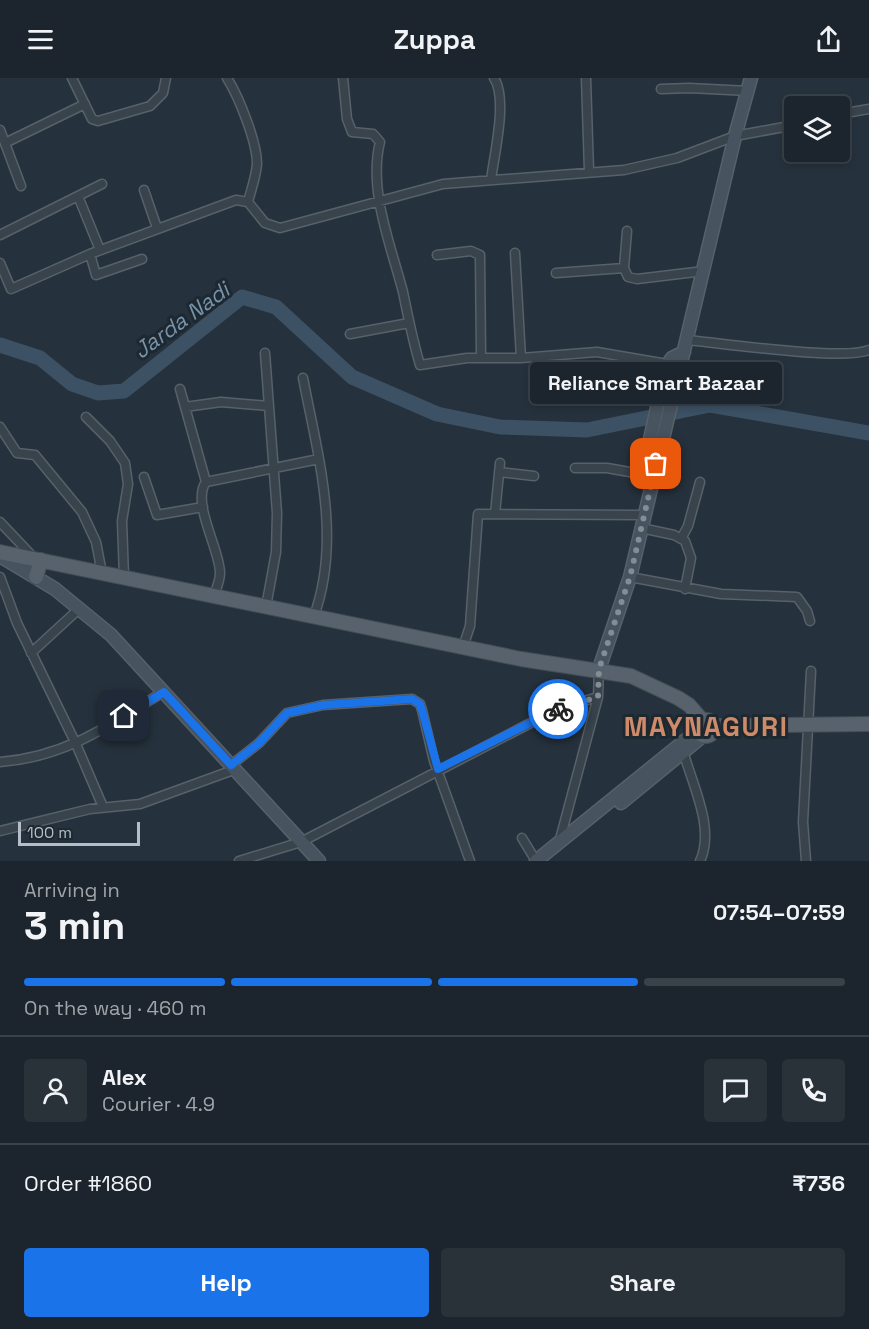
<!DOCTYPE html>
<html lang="en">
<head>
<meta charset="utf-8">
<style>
  :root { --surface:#1c252d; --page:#293139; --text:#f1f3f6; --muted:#a0a5aa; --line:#3a4249; --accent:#1a73e8 }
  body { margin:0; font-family:"Space Grotesk",sans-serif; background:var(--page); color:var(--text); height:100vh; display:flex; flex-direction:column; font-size:22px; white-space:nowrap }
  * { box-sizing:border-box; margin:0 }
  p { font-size:20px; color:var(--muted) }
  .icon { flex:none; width:33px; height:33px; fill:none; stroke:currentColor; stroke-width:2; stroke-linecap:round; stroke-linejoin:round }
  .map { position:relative; height:783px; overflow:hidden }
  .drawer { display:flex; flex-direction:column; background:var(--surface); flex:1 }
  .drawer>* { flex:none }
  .fabs { position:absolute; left:784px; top:18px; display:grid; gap:12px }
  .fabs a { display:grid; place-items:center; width:66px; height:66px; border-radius:6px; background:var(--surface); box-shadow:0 3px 9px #0003,0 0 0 2px var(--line); font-size:30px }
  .scale { position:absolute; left:18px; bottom:15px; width:122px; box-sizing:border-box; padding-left:6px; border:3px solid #b5bec7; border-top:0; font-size:16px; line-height:21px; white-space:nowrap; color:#b5bec7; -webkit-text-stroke:4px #1e2831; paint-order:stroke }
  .pin { position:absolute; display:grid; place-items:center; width:51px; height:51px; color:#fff; margin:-26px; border-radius:12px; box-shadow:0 3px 9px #0006 }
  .courier { position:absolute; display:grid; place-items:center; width:60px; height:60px; margin:-30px; border:4px solid #1a73e8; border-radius:50%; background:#fff; color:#222; box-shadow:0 2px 8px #0007 }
  .bubble { position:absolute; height:42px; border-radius:6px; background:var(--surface); box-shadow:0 3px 9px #0003,0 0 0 2px var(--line); font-size:20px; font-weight:700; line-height:42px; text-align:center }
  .headline em { font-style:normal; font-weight:700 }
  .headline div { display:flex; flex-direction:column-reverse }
  .headline { display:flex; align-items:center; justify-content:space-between; height:102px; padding:0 24px }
  h1 { font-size:39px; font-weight:700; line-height:45px }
  .bar { display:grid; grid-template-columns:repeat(4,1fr); gap:9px 6px; align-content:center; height:72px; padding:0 24px }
  .bar i { height:8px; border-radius:4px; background:var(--line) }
  .bar .active { background:var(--accent) }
  .bar p { grid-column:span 4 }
  .line { display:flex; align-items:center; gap:15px; padding:0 24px; border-top:2px solid var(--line) }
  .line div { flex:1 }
  .round { display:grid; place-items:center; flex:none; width:63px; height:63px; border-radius:6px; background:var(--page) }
  .cta { display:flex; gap:12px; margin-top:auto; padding:12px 24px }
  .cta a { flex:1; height:69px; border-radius:6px; background:var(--accent); color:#fff; font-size:24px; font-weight:700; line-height:69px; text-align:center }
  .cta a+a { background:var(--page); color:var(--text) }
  header { display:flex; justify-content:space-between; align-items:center; height:78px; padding:0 24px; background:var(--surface); font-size:27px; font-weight:700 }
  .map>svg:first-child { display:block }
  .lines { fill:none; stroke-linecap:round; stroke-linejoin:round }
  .river { stroke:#3c5164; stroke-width:15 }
  .street-casing { stroke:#57616a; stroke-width:11 }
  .secondary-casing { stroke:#57616a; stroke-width:15 }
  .primary-casing { stroke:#424c55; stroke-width:16 }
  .street { stroke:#39434c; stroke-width:8 }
  .secondary { stroke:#47535f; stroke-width:12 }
  .primary { stroke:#57626c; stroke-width:14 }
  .done { stroke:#838d96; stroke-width:6; stroke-dasharray:0 10.8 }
  .route { stroke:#1a73e8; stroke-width:8 }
  .labels { text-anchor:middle; stroke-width:6; stroke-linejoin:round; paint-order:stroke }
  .water-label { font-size:22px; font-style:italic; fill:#7792a9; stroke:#1e2831 }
  .district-label { font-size:27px; font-weight:bold; letter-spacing:1.5px; fill:#ce8b69; stroke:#1e2831 }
</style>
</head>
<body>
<header><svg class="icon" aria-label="menu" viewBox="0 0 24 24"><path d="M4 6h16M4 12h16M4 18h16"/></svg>Zuppa<svg class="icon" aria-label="share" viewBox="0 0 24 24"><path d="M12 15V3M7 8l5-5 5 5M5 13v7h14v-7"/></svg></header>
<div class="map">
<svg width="869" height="783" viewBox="0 0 869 783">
  <rect width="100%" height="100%" fill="#25313c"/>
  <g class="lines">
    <path class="river" d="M 0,267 L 40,280 L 72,306 L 98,315 L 124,313 L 242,219 L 276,229 L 352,299 L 437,336 L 500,349 L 587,352 L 710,327 L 869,355"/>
    <defs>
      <path id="street" d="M 72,0 L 92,41 L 98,43 L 150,28 L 163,15 L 166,0
        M 227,0 C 239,19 257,64 257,86 C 256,99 251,112 248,124
        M 343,0 L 347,41 L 352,54 L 373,56 L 380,64 C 368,112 391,168 403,214 C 408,239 413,263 420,287 L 467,280 L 521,280 L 597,274 L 667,286
        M 586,0 L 589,93
        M 661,11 L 689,10 L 749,13
        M 840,36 L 869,31
        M 0,52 L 21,108
        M 5,65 L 85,26
        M 491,102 C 494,77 508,21 494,0
        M 144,112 L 157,150
        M 78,118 L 100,172
        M 627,153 L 624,190 L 628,199 L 637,201 L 704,193
        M 0,157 L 102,106
        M 515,175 L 521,280
        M 90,176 L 96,197 L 142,181
        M 437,177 L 471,173 L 480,177 L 481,279
        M 0,185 L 11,211 L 90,176 L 236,122 L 248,124 L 265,145 L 280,150 L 443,106 L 624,92 L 677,80 L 735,58 L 795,47
        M 556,195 L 624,190
        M 350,256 L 409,245
        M 687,262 C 721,265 844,283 869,272
        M 265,275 L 277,435 L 276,474 L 266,529
        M 303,300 C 318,378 342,461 314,538
        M 180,311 L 206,404
        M 185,329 L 221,324 L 269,328
        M 86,339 L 110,363 L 125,385 L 128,406 L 122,443 L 124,499
        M 0,349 L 17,375 L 35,377 L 82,434 L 96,464 L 102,495
        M 575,390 L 607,390 L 652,398
        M 499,394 L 534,398
        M 144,399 L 157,437 L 203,429
        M 495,436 L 500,385
        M 0,444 L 35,481
        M 641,450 L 674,457 L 685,463 L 691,480 L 685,511
        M 681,461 L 688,448 L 700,404
        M 0,499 L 17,545 L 76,666 L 103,729
        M 630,499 L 721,516 L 797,519 L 807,533 L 810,543
        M 214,518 C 216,511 220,503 220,495 C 220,471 191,425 206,404 L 319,381
        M 463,569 L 470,548 L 478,436 L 644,437
        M 31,575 L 80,530
        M 684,676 C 693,708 715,751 700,783
        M 0,684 C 65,679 109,648 163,614
        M 231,687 L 259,665 L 287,635 L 323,627 L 412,621 L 420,626 L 422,632 L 434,683 L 470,783
        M 0,753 L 90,731 L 140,726 L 236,691
        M 522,760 L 536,783
        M 559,765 L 598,619 L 599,591
        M 239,783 L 301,764 L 546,637 L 566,628 L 598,619
        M 806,783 L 803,744 L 811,593"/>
      <path id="secondary" d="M 652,398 L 647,375 L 666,289 L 672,280 L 684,274
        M 0,478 L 55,511 L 111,557 L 319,783
        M 599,591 L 630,499 L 735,58 L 751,0
        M 621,725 L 704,657
        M 536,783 L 698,652"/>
      <path id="primary" d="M 0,474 L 521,581 L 631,598 L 678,620 L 689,627 L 703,643
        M 36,499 L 41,482
        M698 650a8 8 0 1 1 16 0a8 8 0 1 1-16 0Z
        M 713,648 L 869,646"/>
    </defs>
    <use href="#street" class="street-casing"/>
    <use href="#secondary" class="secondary-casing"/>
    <use href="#primary" class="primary-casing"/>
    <use href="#street" class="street"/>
    <use href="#secondary" class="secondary"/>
    <use href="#primary" class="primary"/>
  </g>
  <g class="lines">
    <path class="done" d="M 558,631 L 598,619 L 599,591 L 630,499 L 656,386"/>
    <path class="route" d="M 124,638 L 164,614 L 231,687 L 259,665 L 287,635 L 323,627 L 412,621 L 420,626 L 422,632 L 438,691 L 558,631"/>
  </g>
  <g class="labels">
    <g class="water-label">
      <text transform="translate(181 242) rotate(-36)" y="8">Jarda Nadi</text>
    </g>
    <g class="district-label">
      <text x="706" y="658">MAYNAGURI</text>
    </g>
  </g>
</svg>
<div class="fabs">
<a><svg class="icon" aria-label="layers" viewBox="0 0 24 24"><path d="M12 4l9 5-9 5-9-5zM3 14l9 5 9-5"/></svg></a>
</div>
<div class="scale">100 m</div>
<div class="pin" style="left:656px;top:386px;background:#ea580c"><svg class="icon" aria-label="bag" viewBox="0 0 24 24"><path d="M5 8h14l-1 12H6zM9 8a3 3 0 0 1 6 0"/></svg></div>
<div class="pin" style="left:124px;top:638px;background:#1f2937"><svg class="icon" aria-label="home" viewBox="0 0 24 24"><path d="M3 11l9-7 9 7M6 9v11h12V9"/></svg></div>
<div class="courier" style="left:558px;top:631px"><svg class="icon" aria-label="bike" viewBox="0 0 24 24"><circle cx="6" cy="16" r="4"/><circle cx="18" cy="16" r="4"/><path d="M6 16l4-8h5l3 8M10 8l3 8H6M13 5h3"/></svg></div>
<div class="bubble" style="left:530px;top:284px;width:252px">Reliance Smart Bazaar</div>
</div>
<section class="drawer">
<div class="headline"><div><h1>3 min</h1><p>Arriving in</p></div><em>07:54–07:59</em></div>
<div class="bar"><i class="active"></i><i class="active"></i><i class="active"></i><i></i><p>On the way · 460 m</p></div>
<div class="line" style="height:108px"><a class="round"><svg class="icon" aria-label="person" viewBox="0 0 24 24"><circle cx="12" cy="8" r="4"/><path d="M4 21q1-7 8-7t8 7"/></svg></a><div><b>Alex</b><p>Courier · 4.9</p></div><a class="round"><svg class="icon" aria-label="chat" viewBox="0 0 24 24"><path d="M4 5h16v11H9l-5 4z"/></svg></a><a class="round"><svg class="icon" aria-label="phone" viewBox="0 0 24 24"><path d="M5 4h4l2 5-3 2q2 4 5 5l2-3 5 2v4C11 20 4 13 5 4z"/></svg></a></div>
<div class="line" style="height:78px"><div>Order #1860</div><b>₹736</b></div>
<div class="cta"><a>Help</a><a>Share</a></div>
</section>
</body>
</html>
